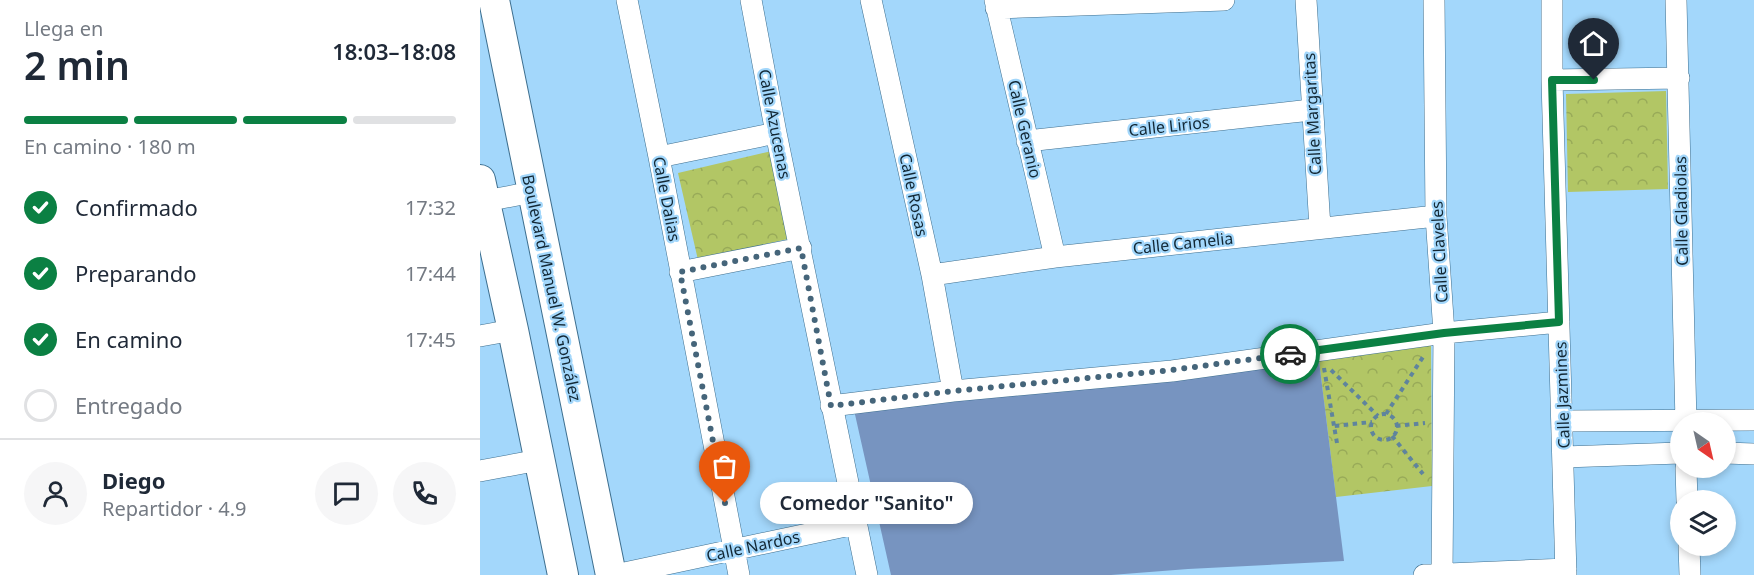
<!DOCTYPE html>
<html lang="es">
<head>
<meta charset="utf-8">
<style>
  :root { --surface:#fff; --page:#f6f6f7; --text:#1f2937; --muted:#747a83; --line:#e0e1e3; --accent:#0b8043 }
  body { margin:0; font-family:"Noto Sans",sans-serif; background:var(--page); color:var(--text); height:100vh; display:flex; flex-direction:column; font-size:22px; white-space:nowrap }
  * { box-sizing:border-box; margin:0 }
  p { font-size:20px; color:var(--muted) }
  .icon { flex:none; width:33px; height:33px; fill:none; stroke:currentColor; stroke-width:2; stroke-linecap:round; stroke-linejoin:round }
  .map { position:relative; flex:1; overflow:hidden }
  .side { display:flex; flex-direction:column; background:var(--surface); width:480px }
  .side>* { flex:none }
  .needle { width:39px; rotate:146deg }
  .tools { position:absolute; left:1190px; top:412px; display:grid; gap:12px }
  .tools a { display:grid; place-items:center; width:66px; height:66px; border-radius:50%; background:var(--surface); box-shadow:0 3px 9px #0003; font-size:30px }
  .pin { position:absolute; display:grid; place-items:center; width:51px; height:51px; color:#fff; margin:-62px -26px; border-radius:50% 50% 50% 0; rotate:-45deg; box-shadow:0 0 6px #0007 }
  .pin .icon { rotate:45deg }
  .courier { position:absolute; display:grid; place-items:center; width:60px; height:60px; margin:-30px; border:4px solid #0b8043; border-radius:50%; background:#fff; color:#222; box-shadow:0 2px 8px #0007 }
  .bubble { position:absolute; height:42px; border-radius:21px; background:var(--surface); box-shadow:0 3px 9px #0003; font-size:20px; font-weight:600; line-height:42px; text-align:center }
  .head em { font-style:normal; font-weight:600 }
  .head div { display:flex; flex-direction:column-reverse }
  .head { display:flex; align-items:center; justify-content:space-between; height:102px; padding:0 24px }
  h1 { font-size:39px; font-weight:600; line-height:45px }
  .bar { display:grid; grid-template-columns:repeat(4,1fr); gap:9px 6px; align-content:center; height:72px; padding:0 24px }
  .bar i { height:8px; border-radius:4px; background:var(--line) }
  .bar .current { background:var(--accent) }
  .bar p { grid-column:span 4 }
  .line { display:flex; align-items:center; gap:15px; padding:0 24px; border-top:2px solid var(--line) }
  .line div { flex:1 }
  .round { display:grid; place-items:center; flex:none; width:63px; height:63px; border-radius:32px; background:var(--page) }
  ol { padding:0 24px; list-style:none }
  li { display:flex; align-items:center; gap:18px; height:66px }
  li p { margin-inline-start:auto }
  li .icon { padding:6px; border-radius:50%; background:var(--accent); color:#fff; stroke-width:4 }
  li:last-child { color:var(--muted) }
  li i { width:33px; height:33px; border:3px solid var(--line); border-radius:50% }
  main { display:flex; flex:1; min-height:0 }
  .map>svg:first-child { display:block }
  .park { fill:url(#park-crowns) }
  .building { fill:#7794c0 }
  .lines { fill:none; stroke-linecap:round; stroke-linejoin:round }
  .street-casing { stroke:#3e6f8f; stroke-width:22 }
  .secondary-casing { stroke:#3e6f8f; stroke-width:32 }
  .path { stroke:#5f849d; stroke-width:4; stroke-dasharray:4.5 4.5; stroke-linecap:butt }
  .street { stroke:#fff; stroke-width:21 }
  .secondary { stroke:#fff; stroke-width:30 }
  .done { stroke:#45657a; stroke-width:6; stroke-dasharray:0 10.8 }
  .route { stroke:#0b8043; stroke-width:8 }
  .labels { text-anchor:middle; stroke-width:4.5; stroke-linejoin:round; paint-order:stroke }
  .street-label { font-size:16px; fill:#122734; stroke:#a3d7fb }
</style>
</head>
<body>
<main>
<section class="side">
<div class="head"><div><h1>2 min</h1><p>Llega en</p></div><em>18:03–18:08</em></div>
<div class="bar"><i class="current"></i><i class="current"></i><i class="current"></i><i></i><p>En camino · 180 m</p></div>
<ol>
<li><svg class="icon" aria-label="check" viewBox="0 0 24 24"><path d="M5 12l5 5 9-10"/></svg>Confirmado<p>17:32</p></li>
<li><svg class="icon" aria-label="check" viewBox="0 0 24 24"><path d="M5 12l5 5 9-10"/></svg>Preparando<p>17:44</p></li>
<li><svg class="icon" aria-label="check" viewBox="0 0 24 24"><path d="M5 12l5 5 9-10"/></svg>En camino<p>17:45</p></li>
<li><i></i>Entregado</li>
</ol>
<div class="line" style="height:108px"><a class="round"><svg class="icon" aria-label="person" viewBox="0 0 24 24"><circle cx="12" cy="8" r="4"/><path d="M4 21q1-7 8-7t8 7"/></svg></a><div><b>Diego</b><p>Repartidor · 4.9</p></div><a class="round"><svg class="icon" aria-label="chat" viewBox="0 0 24 24"><path d="M4 5h16v11H9l-5 4z"/></svg></a><a class="round"><svg class="icon" aria-label="phone" viewBox="0 0 24 24"><path d="M5 4h4l2 5-3 2q2 4 5 5l2-3 5 2v4C11 20 4 13 5 4z"/></svg></a></div>
</section>
<div class="map">
<svg width="1274" height="575" viewBox="0 0 1274 575">
  <defs>
    <pattern id="park-crowns" width="20" height="18" patternUnits="userSpaceOnUse" patternTransform="scale(1.5)"><rect width="20" height="18" fill="#b2c665"/><path d="M2 6a3 3 0 1 1 6 0M12 15a3 3 0 1 1 6 0" fill="none" stroke="#98aa58"/></pattern>
  </defs>
  <rect width="100%" height="100%" fill="#a3d7fb"/>
  <path class="park" d="M 1186,91 L 1188,189 L 1088,192 L 1086,94 Z
    M 292,151 L 312,238 L 218,260 L 198,173 Z
    M 951,345 L 952,486 L 856,497 L 839,361 Z"/>
  <path class="building" d="M 839,361 L 864,561 L 708,569 L 631,575 L 411,575 L 374,410 Z"/>
  <g class="lines">
    <defs>
      <path id="street" d="M 147,0 L 179,157 L 259,575
        M 271,0 L 296,133 L 387,575
        M 391,0 L 452,275 L 473,391
        M 515,0 L 575,257
        M 826,0 L 840,228
        M 954,0 L 956,216 L 964,333 L 962,575
        M 1072,0 L 1072,80 L 1086,575
        M 1196,0 L 1206,423
        M 516,8 L 744,0
        M 1072,80 L 1199,78
        M 547,141 L 831,110
        M 179,157 L 296,133
        M 0,202 L 53,192
        M 200,272 L 321,248
        M 452,275 L 575,257 L 956,216
        M 0,336 L 33,330
        M 351,406 L 473,391 L 692,371 L 964,333 L 1079,322
        M 1083,421 L 1274,420
        M 1245,453 L 1274,454
        M 1084,457 L 1200,453
        M 1206,468 L 1207,501
        M 0,471 L 59,460
        M 1209,546 L 1210,575
        M 135,575 L 375,524
        M 944,575 L 1086,569"/>
      <path id="secondary" d="M 14,0 L 131,575
        M 0,180 L 33,330 L 83,575"/>
    </defs>
    <use href="#street" class="street-casing"/>
    <use href="#secondary" class="secondary-casing"/>
    <path class="path" d="M 844,368 L 854,426
      M 851,370 L 898,416
      M 906,414 L 943,357
      M891 427a13 13 0 1 1 26 0a13 13 0 1 1-26 0Z
      M 916,426 L 945,423
      M 912,436 L 943,474
      M 857,443 L 854,426 L 892,422"/>
    <use href="#street" class="street"/>
    <use href="#secondary" class="secondary"/>
  </g>
  <g class="lines">
    <path class="done" d="M 245,503 L 200,272 L 321,248 L 351,406 L 473,391 L 692,370 L 810,354"/>
    <path class="route" d="M 810,354 L 964,333 L 1079,322 L 1072,80 L 1114,80"/>
  </g>
  <g class="labels">
    <g class="street-label">
      <text transform="translate(832 114) rotate(-93)" y="6">Calle Margaritas</text>
      <text transform="translate(295 124) rotate(79)" y="6">Calle Azucenas</text>
      <text transform="translate(689 126) rotate(-6)" y="6">Calle Lirios</text>
      <text transform="translate(545 129) rotate(77)" y="6">Calle Geranio</text>
      <text transform="translate(434 195) rotate(78)" y="6">Calle Rosas</text>
      <text transform="translate(187 199) rotate(79)" y="6">Calle Dalias</text>
      <text transform="translate(1201 211) rotate(-91)" y="6">Calle Gladiolas</text>
      <text transform="translate(703 243) rotate(-6)" y="6">Calle Camelia</text>
      <text transform="translate(959 252) rotate(-93)" y="6">Calle Claveles</text>
      <text transform="translate(72 288) rotate(78)" y="6">Boulevard Manuel W. González</text>
      <text transform="translate(1082 395) rotate(-92)" y="6">Calle Jazmines</text>
      <text transform="translate(273 546) rotate(-12)" y="6">Calle Nardos</text>
    </g>
  </g>
</svg>
<div class="tools">
<a><svg class="needle" viewBox="-14 -14 28 28"><path d="M0-13l5 13h-10z" fill="#e53935"/><path d="M0 13l5-13h-10z" fill="#747a83"/></svg></a>
<a><svg class="icon" aria-label="layers" viewBox="0 0 24 24"><path d="M12 4l9 5-9 5-9-5zM3 14l9 5 9-5"/></svg></a>
</div>
<div class="pin" style="left:245px;top:503px;background:#ea580c"><svg class="icon" aria-label="bag" viewBox="0 0 24 24"><path d="M5 8h14l-1 12H6zM9 8a3 3 0 0 1 6 0"/></svg></div>
<div class="pin" style="left:1114px;top:80px;background:#1f2937"><svg class="icon" aria-label="home" viewBox="0 0 24 24"><path d="M3 11l9-7 9 7M6 9v11h12V9"/></svg></div>
<div class="courier" style="left:810px;top:354px"><svg class="icon" aria-label="car" viewBox="0 0 24 24"><path d="M5 17H2v-5l4-1 3-4h7l3 4 3 1v5h-3M9 17h6M6 11h13"/><circle cx="7" cy="17" r="2"/><circle cx="17" cy="17" r="2"/></svg></div>
<div class="bubble" style="left:280px;top:482px;width:213px">Comedor &quot;Sanito&quot;</div>
</div>
</main>
</body>
</html>
